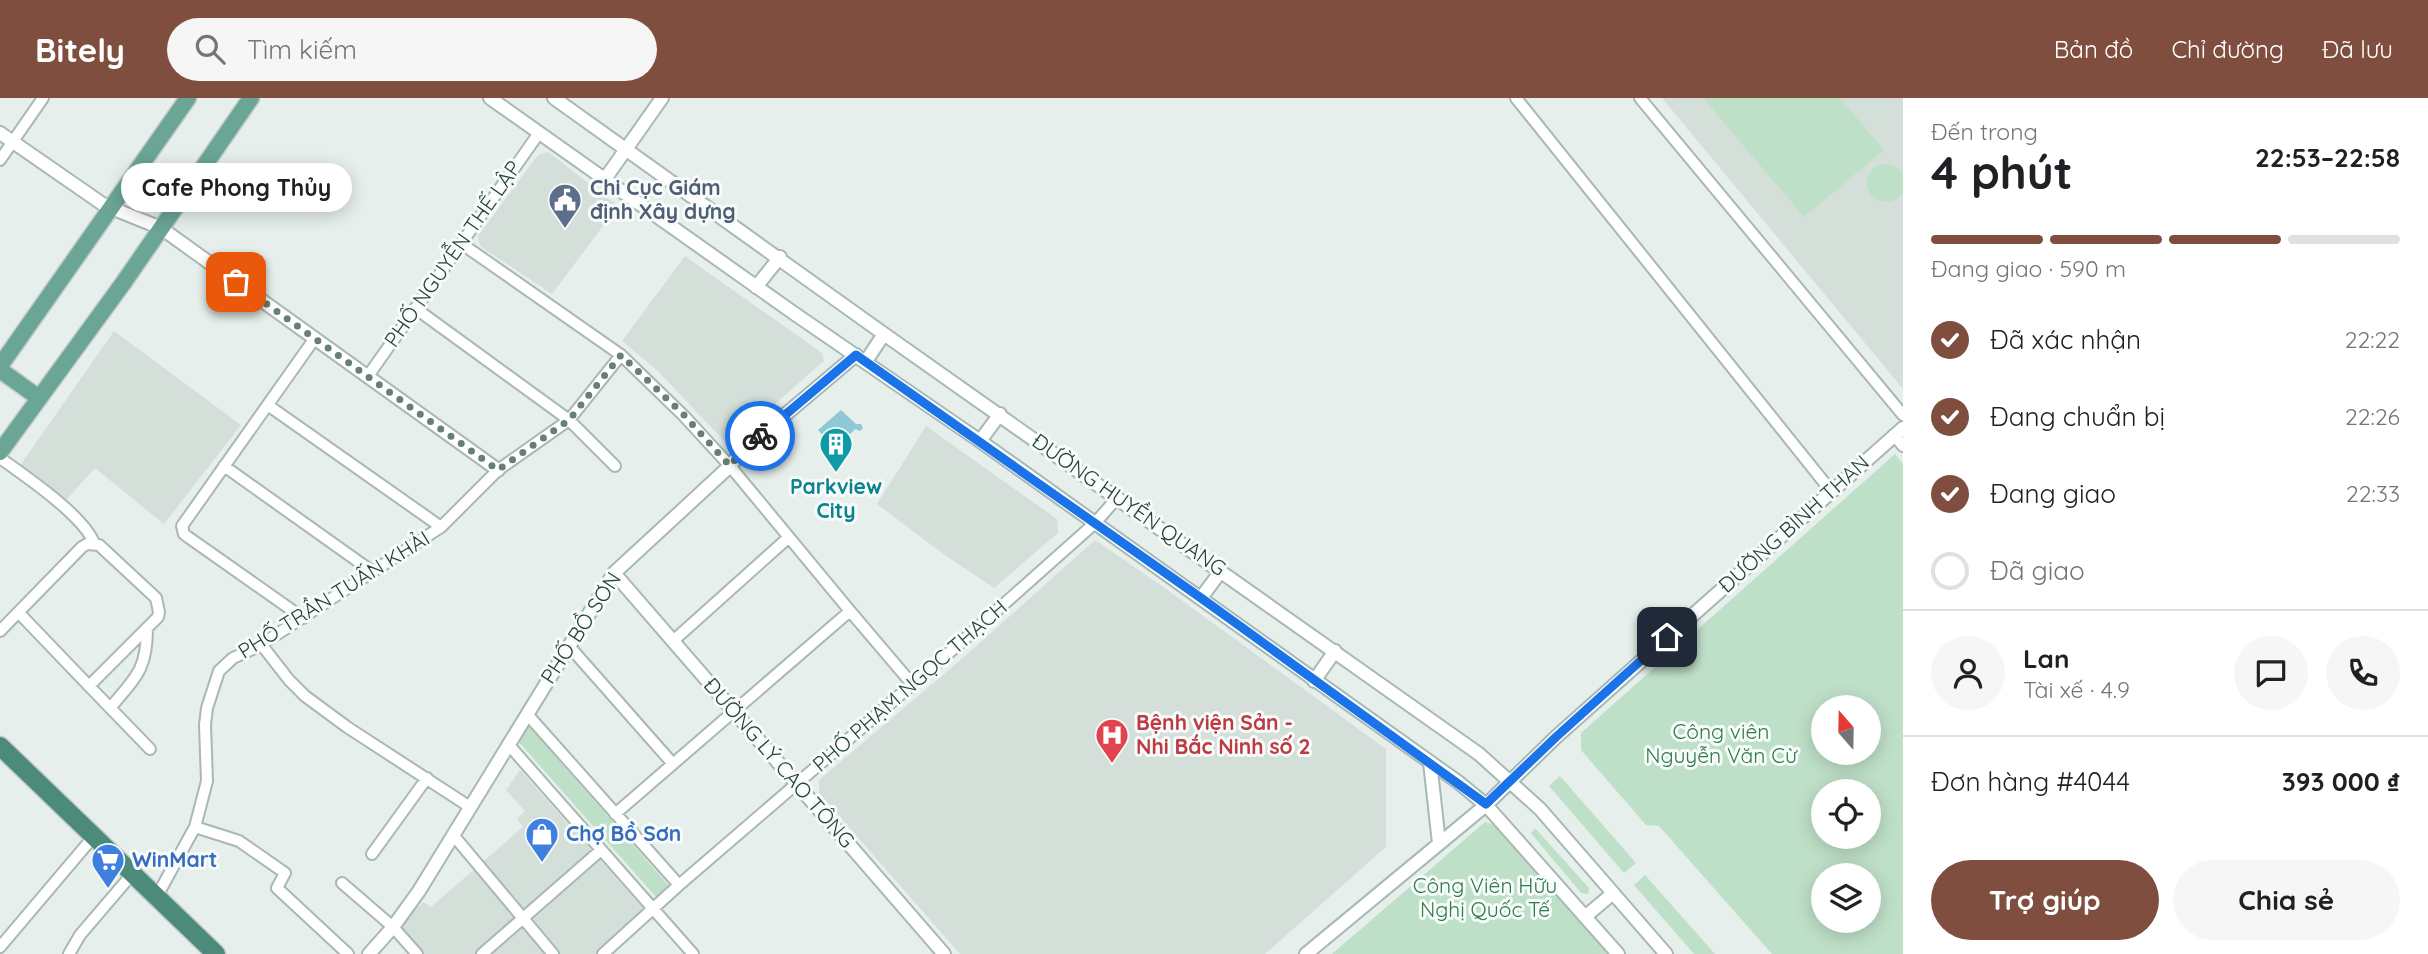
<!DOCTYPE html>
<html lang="vi">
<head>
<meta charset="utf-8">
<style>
  :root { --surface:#fff; --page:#f6f6f6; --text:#202124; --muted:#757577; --line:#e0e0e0; --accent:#7f4e3f }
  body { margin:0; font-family:Quicksand,sans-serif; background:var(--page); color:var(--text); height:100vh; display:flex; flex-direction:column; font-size:26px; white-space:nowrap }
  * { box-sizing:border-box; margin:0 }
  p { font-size:23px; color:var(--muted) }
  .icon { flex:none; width:38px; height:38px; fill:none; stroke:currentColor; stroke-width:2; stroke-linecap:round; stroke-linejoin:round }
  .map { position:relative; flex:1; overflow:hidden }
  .details { display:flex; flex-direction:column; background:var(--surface); width:525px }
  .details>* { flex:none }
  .needle { width:46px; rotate:340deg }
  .tools { position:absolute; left:1811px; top:597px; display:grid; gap:14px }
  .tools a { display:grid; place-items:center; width:70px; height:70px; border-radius:50%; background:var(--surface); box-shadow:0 4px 18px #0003; font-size:35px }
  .pin { position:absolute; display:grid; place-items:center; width:60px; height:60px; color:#fff; margin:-30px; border-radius:14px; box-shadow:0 4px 10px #0006 }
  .courier { position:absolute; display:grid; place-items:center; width:70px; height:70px; margin:-35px; border:5px solid #1a73e8; border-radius:50%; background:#fff; color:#222; box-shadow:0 2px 9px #0007 }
  .bubble { position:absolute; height:49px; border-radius:24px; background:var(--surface); box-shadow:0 4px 18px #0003; font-size:23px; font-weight:800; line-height:49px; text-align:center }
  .overview em { font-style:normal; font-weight:800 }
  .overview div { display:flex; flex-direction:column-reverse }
  .overview { display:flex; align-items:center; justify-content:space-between; height:119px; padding:0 28px }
  h1 { font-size:46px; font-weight:800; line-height:52px }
  .bar { display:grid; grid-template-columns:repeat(4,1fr); gap:10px 7px; align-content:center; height:84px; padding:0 28px }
  .bar i { height:9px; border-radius:5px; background:var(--line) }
  .bar .on { background:var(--accent) }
  .bar p { grid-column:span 4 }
  .line { display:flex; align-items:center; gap:18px; padding:0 28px; border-top:2px solid var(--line) }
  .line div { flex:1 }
  .round { display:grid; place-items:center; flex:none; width:74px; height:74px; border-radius:37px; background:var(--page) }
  ol { padding:0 28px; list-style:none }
  li { display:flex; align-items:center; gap:21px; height:77px }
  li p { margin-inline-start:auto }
  li .icon { padding:7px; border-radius:50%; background:var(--accent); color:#fff; stroke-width:4 }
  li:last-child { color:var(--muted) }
  li i { width:38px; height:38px; border:4px solid var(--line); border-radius:50% }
  .primary-button { display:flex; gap:14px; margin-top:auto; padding:14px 28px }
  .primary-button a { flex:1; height:80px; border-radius:42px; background:var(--accent); color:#fff; font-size:28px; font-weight:800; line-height:80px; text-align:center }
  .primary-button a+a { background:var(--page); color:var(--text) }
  header { display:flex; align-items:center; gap:42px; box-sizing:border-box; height:98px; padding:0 35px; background:var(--accent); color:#fff }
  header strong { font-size:33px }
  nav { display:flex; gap:38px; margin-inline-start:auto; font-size:24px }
  .search { width:490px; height:63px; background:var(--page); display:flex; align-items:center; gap:18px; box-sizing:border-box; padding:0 24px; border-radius:38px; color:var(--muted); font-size:26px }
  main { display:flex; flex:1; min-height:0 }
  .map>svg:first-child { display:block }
  .built { fill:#d4dfda }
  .green { fill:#bfe0c8; fill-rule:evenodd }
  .water { fill:#8ec9d4 }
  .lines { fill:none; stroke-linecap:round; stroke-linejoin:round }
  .minor-casing { stroke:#a8b8b2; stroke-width:14 }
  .tertiary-casing { stroke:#a8b8b2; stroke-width:16 }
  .primary-casing { stroke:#c2cac8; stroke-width:19 }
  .trunk-casing { stroke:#c2cac8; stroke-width:21 }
  .minor { stroke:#fff; stroke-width:10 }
  .tertiary { stroke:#fff; stroke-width:12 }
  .primary { stroke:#6aa596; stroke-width:16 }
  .trunk { stroke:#4c8a7c; stroke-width:18 }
  .done { stroke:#687f78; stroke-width:7; stroke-dasharray:0 12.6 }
  .route { stroke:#1a73e8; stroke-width:9 }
  .labels { text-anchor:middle; stroke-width:6; stroke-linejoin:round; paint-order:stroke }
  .service-label { font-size:21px; font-weight:bold; fill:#4e5e75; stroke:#f7fbf9; text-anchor:start }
  .street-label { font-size:21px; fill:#24423a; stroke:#f7fbf9 }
  .culture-label { font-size:21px; font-weight:bold; fill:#0d838f; stroke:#f7fbf9 }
  .health-label { font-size:21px; font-weight:bold; fill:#be3a42; stroke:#f7fbf9; text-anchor:start }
  .park-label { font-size:21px; fill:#2d7a4b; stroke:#f7fbf9 }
  .shop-label { font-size:21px; font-weight:bold; fill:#366cbe; stroke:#f7fbf9; text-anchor:start }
</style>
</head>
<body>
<header>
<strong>Bitely</strong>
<div class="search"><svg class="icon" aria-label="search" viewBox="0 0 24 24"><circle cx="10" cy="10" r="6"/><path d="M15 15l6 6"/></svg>Tìm kiếm</div>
<nav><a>Bản đồ</a><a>Chỉ đường</a><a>Đã lưu</a></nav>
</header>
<main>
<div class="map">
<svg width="1903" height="856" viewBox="0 0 1903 856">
  <rect width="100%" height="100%" fill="#e6efeb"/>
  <path class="built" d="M 1662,0 L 1903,0 L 1903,291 Z
    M 548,54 L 618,108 L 552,196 L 480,148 L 478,138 L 538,57 Z
    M 685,158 L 822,255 L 824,263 L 730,345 L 725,344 L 658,273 L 622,243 Z
    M 114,233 L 241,327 L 164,426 L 95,370 L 66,402 L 19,369 Z
    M 926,328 L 1057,421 L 1058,435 L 994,490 L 942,455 L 877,406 Z
    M 1095,442 L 1162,488 L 1386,651 L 1386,749 L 1265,856 L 960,856 L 819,695 L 819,682 L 964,559 Z
    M 520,672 L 644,811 L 595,856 L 423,856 L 399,828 L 423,804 L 431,809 L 523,729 L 517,721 L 525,713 L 506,692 Z"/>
  <path class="green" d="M 1703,0 L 1840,0 L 1884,52 L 1804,119 Z
    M1867 85a19 19 0 1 1 38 0a19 19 0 1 1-38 0Z
    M 1895,356 L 1903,366 L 1903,856 L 1772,856 L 1659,728 L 1646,727 L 1581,652 L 1581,635 ZM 1824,609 L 1869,609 L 1869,654 L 1824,654 ZM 1824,693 L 1869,693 L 1869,738 L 1824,738 ZM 1824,777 L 1869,777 L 1869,822 L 1824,822 Z
    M 528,627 L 669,788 L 656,799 L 517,642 Z
    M 1560,678 L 1636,765 L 1624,775 L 1549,688 Z
    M 1485,724 L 1498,728 L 1610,856 L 1332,856 Z
    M 1535,730 L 1589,790 L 1588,796 L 1581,795 L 1535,740 L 1531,735 Z
    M 1645,777 L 1715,856 L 1694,856 L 1634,787 Z"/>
  <path class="water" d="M 841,312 L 856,326 L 861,326 L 863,330 L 860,333 L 855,331 L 836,351 L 818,332 Z"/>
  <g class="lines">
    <defs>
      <path id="minor" d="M 1516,0 L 1831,393
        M 1640,0 L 1903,317
        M 0,62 L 43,0
        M 462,146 L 621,257 L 684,318 L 730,368 L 850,513 L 912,586
        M 415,210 L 569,322 L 615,368
        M 368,278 L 539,35
        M 269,308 L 441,429
        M 1894,337 L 1903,348
        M 0,360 C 25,378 83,417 94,445
        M 224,368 L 373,474
        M 19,515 L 89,588
        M 303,520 L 188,439 L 184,436 L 182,428 L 315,240
        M 0,533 L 82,449 L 87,446 L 99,447 L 156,500 L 159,514 L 158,519 L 89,588 L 150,651
        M 673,543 L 789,439
        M 261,546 L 289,582 L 305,598 L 347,629 L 470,709
        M 569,548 L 673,666
        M 110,610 C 136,579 147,572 147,530
        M 527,616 L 679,787
        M 508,646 L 693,856
        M 615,716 L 850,513
        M 195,729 L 239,743 L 285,775 L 277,790 L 348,856
        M 454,738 L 553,856
        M 372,756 L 427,680
        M 342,785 L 393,829 L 417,856
        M 157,798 L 195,729 L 207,683 L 205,627 L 207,610 L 219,573 L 233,560 L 259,548 L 441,429 L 498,372 L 569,322 L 621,257
        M 0,849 L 94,738
        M 69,856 L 80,837 L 133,775
        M 482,856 L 601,752
        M 603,856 L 679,787 L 958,547 L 1095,425 L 1118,399"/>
      <path id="tertiary" d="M 490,0 L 795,216 L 980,343 L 1458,684 L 1486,707 L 1618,856
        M 554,0 L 884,236 L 1479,656 L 1540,711 L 1666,856
        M 0,35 L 104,107 L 161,130 L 498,372
        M 605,81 L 662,0
        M 756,189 L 780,159
        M 866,263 L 884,236
        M 980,343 L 1000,316
        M 614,475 L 944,856
        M 1201,500 L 1221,473
        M 1314,583 L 1335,553
        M 1430,664 L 1439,745
        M 1586,818 L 1612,796
        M 369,856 L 393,829 L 419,793 L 614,475 L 730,368 L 741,354 L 856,257
        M 1306,856 L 1486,707 L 1556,639 L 1903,330"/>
      <path id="primary" d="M 0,268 L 188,0
        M 0,272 L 39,300
        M 0,354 L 124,184 L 251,0"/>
      <path id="trunk" d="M 0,648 L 216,856"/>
    </defs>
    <use href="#minor" class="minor-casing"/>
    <use href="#tertiary" class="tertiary-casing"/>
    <use href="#primary" class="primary-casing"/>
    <use href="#trunk" class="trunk-casing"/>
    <use href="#minor" class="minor"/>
    <use href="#tertiary" class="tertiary"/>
    <use href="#primary" class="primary"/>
    <use href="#trunk" class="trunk"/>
  </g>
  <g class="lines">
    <path class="done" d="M 236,184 L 498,372 L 569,322 L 621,257 L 684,317 L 730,368 L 741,354 L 760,338"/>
    <path class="route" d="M 760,338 L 856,257 L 1201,500 L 1486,706 L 1556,639 L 1667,539"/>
  </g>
  <defs>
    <symbol id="civic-pin" viewBox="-11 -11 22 30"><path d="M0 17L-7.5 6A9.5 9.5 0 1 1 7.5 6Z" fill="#5c6f8a" stroke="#f7fbf9"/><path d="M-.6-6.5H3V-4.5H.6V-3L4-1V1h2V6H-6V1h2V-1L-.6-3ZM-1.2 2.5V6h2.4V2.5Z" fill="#fff"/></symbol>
    <symbol id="building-pin" viewBox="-11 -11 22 30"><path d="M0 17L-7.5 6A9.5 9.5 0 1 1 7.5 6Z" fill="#0f9aa8" stroke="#f7fbf9"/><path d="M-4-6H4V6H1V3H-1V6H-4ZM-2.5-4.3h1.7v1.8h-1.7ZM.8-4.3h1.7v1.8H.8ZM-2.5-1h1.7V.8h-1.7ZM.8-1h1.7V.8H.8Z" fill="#fff"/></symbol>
    <symbol id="hospital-pin" viewBox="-11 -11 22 30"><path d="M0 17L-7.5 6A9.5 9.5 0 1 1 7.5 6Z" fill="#e0444e" stroke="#f7fbf9"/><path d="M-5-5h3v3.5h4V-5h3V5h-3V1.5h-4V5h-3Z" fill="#fff"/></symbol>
    <symbol id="shop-pin" viewBox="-11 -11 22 30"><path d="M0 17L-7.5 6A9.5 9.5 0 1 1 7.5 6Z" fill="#3f7fe0" stroke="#f7fbf9"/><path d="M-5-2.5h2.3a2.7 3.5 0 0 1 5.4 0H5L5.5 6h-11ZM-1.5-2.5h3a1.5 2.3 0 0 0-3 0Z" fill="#fff"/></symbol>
    <symbol id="supermarket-pin" viewBox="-11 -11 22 30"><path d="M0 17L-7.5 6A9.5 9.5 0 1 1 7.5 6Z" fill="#3f7fe0" stroke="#f7fbf9"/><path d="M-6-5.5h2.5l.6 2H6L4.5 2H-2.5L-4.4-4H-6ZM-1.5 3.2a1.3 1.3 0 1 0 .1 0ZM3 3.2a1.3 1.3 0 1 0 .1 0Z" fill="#fff"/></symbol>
  </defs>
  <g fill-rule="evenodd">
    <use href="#civic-pin" x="546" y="83" width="38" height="52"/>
    <use href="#building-pin" x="817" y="327" width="38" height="52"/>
    <use href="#hospital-pin" x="1093" y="618" width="38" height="52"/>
    <use href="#shop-pin" x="523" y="717" width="38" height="52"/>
    <use href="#supermarket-pin" x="89" y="743" width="38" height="52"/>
  </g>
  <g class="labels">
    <g class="service-label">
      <text x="590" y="97">Chi Cục Giám<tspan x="590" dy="24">định Xây dựng</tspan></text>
    </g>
    <g class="street-label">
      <text transform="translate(453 156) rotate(-55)" y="7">PHỐ NGUYỄN THẾ LẬP</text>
      <text transform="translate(1129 407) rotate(35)" y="7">ĐƯỜNG HUYỀN QUANG</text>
      <text transform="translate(1794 426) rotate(-42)" y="7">ĐƯỜNG BÌNH THAN</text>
      <text transform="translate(334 497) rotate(-32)" y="7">PHỐ TRẦN TUẤN KHẢI</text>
      <text transform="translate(581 530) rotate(-57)" y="7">PHỐ BỒ SƠN</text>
      <text transform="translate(910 588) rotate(-41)" y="7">PHỐ PHẠM NGỌC THẠCH</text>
      <text transform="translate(779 665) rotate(49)" y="7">ĐƯỜNG LÝ CAO TÔNG</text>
    </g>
    <g class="culture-label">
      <text x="836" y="396">Parkview<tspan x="836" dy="24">City</tspan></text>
    </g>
    <g class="health-label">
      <text x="1136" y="632">Bệnh viện Sản -<tspan x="1136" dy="24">Nhi Bắc Ninh số 2</tspan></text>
    </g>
    <g class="park-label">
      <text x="1721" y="641">Công viên<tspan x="1721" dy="24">Nguyễn Văn Cừ</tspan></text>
      <text x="1485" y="795">Công Viên Hữu<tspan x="1485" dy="24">Nghị Quốc Tế</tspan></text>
    </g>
    <g class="shop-label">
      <text x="566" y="743">Chợ Bồ Sơn</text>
      <text x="132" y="769">WinMart</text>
    </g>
  </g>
</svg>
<div class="tools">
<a><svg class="needle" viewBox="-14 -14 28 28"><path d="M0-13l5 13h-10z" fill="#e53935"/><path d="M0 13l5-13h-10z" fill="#757577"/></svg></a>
<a><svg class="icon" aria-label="locate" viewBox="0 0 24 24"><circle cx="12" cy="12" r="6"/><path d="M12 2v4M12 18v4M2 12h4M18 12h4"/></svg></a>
<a><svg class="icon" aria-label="layers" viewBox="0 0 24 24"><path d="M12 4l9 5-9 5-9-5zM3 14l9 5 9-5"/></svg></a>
</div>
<div class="pin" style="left:236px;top:184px;background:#ea580c"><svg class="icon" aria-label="bag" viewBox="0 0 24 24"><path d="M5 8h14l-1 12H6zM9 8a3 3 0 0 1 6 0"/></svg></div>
<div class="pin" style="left:1667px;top:539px;background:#1f2937"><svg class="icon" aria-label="home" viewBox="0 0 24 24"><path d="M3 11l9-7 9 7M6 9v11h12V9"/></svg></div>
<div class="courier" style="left:760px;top:338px"><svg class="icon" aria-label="bike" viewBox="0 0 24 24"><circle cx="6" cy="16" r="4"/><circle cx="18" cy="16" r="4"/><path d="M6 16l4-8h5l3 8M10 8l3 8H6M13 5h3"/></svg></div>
<div class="bubble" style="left:121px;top:65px;width:231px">Cafe Phong Thủy</div>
</div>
<section class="details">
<div class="overview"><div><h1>4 phút</h1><p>Đến trong</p></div><em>22:53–22:58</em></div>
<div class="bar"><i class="on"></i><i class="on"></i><i class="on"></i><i></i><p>Đang giao · 590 m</p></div>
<ol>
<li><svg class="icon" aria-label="check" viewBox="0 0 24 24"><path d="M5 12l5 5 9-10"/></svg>Đã xác nhận<p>22:22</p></li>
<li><svg class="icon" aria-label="check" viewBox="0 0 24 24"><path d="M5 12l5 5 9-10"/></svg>Đang chuẩn bị<p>22:26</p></li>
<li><svg class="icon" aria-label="check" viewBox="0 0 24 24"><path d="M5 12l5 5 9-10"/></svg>Đang giao<p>22:33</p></li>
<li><i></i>Đã giao</li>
</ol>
<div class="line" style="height:126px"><a class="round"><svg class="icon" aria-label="person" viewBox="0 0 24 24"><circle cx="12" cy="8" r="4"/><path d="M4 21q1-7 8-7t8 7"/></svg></a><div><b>Lan</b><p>Tài xế · 4.9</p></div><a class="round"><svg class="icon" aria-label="chat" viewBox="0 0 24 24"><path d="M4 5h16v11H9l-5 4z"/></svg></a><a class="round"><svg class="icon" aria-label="phone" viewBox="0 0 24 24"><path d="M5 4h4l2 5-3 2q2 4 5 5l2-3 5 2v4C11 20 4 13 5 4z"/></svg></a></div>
<div class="line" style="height:91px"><div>Đơn hàng #4044</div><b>393 000 ₫</b></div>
<div class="primary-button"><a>Trợ giúp</a><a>Chia sẻ</a></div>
</section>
</main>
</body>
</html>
